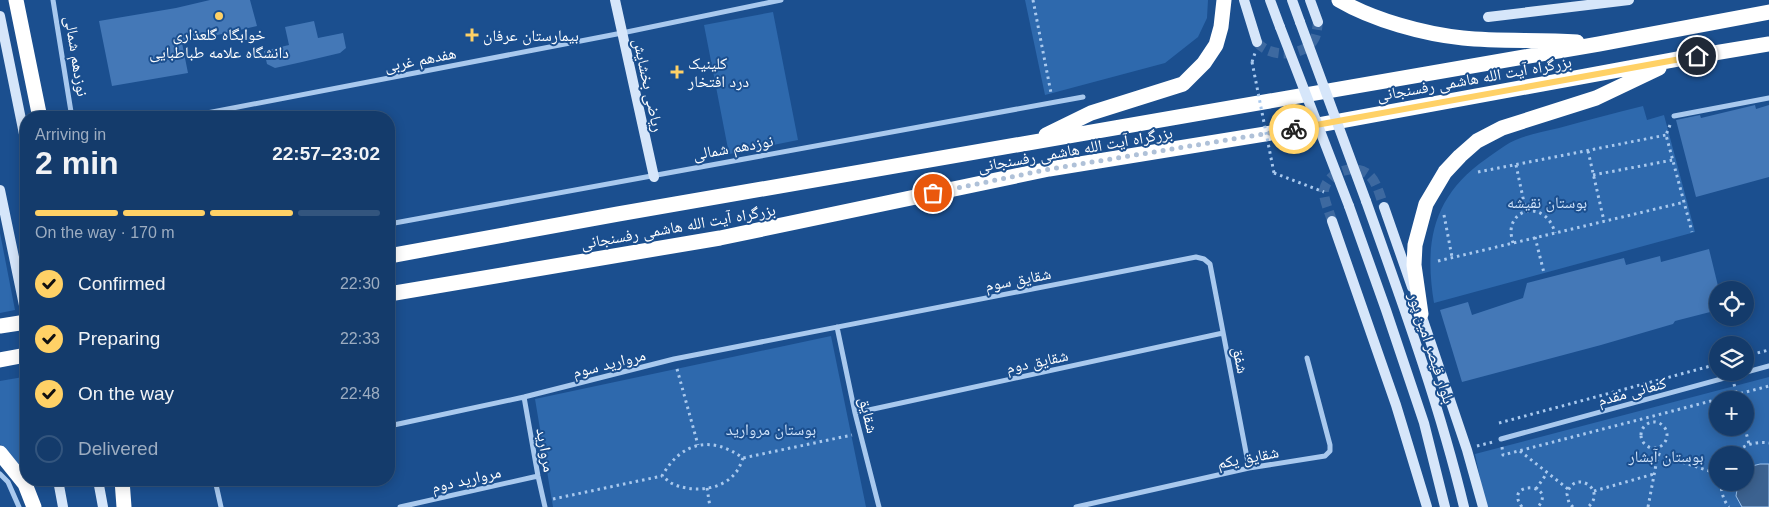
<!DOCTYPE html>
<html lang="en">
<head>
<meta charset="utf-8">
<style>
  :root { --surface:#143b6b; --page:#214673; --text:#f1f3f6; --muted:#9dadc1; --line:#33557e; --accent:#ffd166 }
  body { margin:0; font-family:Arial,"Noto Naskh Arabic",sans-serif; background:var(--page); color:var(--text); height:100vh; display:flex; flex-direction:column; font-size:19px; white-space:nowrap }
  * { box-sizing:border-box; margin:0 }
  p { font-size:16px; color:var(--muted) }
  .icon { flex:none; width:28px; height:28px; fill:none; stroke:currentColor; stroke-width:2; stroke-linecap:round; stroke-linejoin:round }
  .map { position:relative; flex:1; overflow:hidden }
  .details { position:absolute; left:20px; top:111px; width:375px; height:375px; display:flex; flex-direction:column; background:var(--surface); border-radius:20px; box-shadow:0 2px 12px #0003,0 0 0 1px var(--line) }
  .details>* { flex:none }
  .controls { position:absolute; left:1709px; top:281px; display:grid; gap:10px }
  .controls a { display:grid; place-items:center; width:45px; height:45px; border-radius:50%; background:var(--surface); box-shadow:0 2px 12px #0003,0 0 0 1px var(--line); font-size:25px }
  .pin { position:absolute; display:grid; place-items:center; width:42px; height:42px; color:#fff; margin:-21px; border:2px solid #fff; border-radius:50%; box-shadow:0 1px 5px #0007 }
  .courier { position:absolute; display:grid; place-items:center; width:50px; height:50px; margin:-25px; border:4px solid #ffd166; border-radius:50%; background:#fff; color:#222; box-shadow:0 1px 6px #0007 }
  .headline em { font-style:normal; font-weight:800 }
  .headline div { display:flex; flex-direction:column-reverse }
  .headline { display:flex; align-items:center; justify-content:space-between; height:85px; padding:0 15px }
  h1 { font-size:32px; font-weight:800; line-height:38px }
  .bar { display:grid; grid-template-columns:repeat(4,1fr); gap:8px 5px; align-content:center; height:60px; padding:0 15px }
  .bar i { height:6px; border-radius:4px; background:var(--line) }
  .bar .on { background:var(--accent) }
  .bar p { grid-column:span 4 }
  ol { padding:0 15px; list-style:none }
  li { display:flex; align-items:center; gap:15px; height:55px }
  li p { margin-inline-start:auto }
  li .icon { padding:5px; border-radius:50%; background:var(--accent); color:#111; stroke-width:4 }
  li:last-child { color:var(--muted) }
  li i { width:28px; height:28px; border:2px solid var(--line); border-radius:50% }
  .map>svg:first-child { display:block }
  .green { fill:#2e69ad; fill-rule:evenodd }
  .water { fill:#3c6290; stroke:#9cc4f0 }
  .building { fill:#4478b7 }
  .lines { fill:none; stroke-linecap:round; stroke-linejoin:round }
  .secondary-tunnel { stroke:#3d69a0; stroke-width:10; stroke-dasharray:10 5; stroke-linecap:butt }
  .path { stroke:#a9c9ee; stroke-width:3; stroke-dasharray:2.5 4; stroke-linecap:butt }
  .street { stroke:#a9c9ee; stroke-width:5 }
  .secondary { stroke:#d6e6fa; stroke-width:10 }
  .highway { stroke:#fff; stroke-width:15 }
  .path-bridge { stroke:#a9c9ee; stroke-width:3; stroke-dasharray:2.5 4; stroke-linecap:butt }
  .secondary-bridge { stroke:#d6e6fa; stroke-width:10 }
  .done { stroke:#afc1d8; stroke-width:5; stroke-dasharray:0 9 }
  .route { stroke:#ffd166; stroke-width:6 }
  .poi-dot { fill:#ffd166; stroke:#1b4f8f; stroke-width:2 }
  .labels { text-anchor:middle; stroke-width:4; stroke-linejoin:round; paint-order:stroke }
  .poi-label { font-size:16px; fill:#fff; stroke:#1b4f8f; text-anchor:start }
  .street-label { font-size:16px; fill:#fff; stroke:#1b4f8f }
  .park-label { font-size:16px; fill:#cfe3fa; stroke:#1b4f8f }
</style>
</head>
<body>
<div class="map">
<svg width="1769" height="507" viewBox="0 0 1769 507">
  <rect width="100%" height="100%" fill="#1b4f8f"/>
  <path class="green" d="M 1025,0 L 1208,0 L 1207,18 L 1198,37 L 1165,63 L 1045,95 Z
    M 773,12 L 798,140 L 729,154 L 704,25 Z
    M 1643,106 L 1647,120 L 1664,115 L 1695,232 L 1434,303 C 1424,242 1433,196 1486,159 C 1496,152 1507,143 1518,139 C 1531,134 1545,131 1559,128 C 1587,120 1615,113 1643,106 Z
    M 0,233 L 15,310 L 0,313 Z
    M 831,336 L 866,507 L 553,507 L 535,399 Z
    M 23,377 L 26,396 L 26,478 L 15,460 L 0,444 L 0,381 Z
    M 1769,377 L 1769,507 L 1486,507 L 1475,454 ZM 1718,400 L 1745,400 L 1745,428 L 1718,428 ZM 1718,455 L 1745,455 L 1745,482 L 1718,482 Z"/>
  <path class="water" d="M 1760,464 L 1769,464 L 1769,507 L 1742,507 L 1736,496 L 1738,483 L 1745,482 L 1745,471 L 1752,466 Z"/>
  <path class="building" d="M 210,0 L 250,0 L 257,26 L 182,43 L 188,73 L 112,86 L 99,21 L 176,8 Z
    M 314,21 L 318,38 L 343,33 L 346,48 L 340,53 L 302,62 L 275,68 L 267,64 L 264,51 L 289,45 L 285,27 Z
    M 1755,105 L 1756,109 L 1769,105 L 1769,177 L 1696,197 L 1676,120 L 1700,115 L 1701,118 Z
    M 1709,249 L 1718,286 L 1718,310 L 1675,321 L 1673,324 L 1601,345 L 1462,382 L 1440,310 L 1468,302 L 1472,315 L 1523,298 L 1527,283 L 1624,258 L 1626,265 L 1660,256 L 1661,262 Z"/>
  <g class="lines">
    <path class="secondary-tunnel" d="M 1257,42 C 1269,58 1302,57 1313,41 C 1317,36 1317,28 1318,22
      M 1332,221 C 1330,213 1323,199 1324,190 C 1327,173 1354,162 1369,175 C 1377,182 1380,196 1384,207"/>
    <path class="path" d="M 1033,0 L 1051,93
      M 1252,62 L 1255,53
      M 1670,125 L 1666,135 L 1692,232
      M 1588,151 L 1604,221
      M 1516,165 L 1526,212
      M 1478,172 L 1666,135
      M 1274,173 L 1324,192
      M 1593,175 L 1673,160
      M 1444,215 L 1452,257
      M 1535,237 L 1544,273
      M 1513,243 C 1512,239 1511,235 1511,231 C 1512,206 1547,202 1555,233
      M 1438,261 L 1685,202
      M 1745,356 L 1769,350
      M 677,369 L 698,445
      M 1734,384 L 1738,400
      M1641 435a13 13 0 1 1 26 0a13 13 0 1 1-26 0Z
      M 1499,423 L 1718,364
      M 1745,428 L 1749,444
      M 1477,446 L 1493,442
      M 1502,447 L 1503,455 L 1769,386
      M 1520,451 L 1568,489
      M 1658,454 L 1718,474
      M 1733,455 C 1742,445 1756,441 1769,443
      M 743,458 C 741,463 739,469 736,472 C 723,491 690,493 671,483 C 668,481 665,478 662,476 C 681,442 711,435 743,458 L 852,435
      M 1721,482 C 1721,491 1723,500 1729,507
      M 707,488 L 710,507
      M 1536,489 L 1547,473
      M 1594,491 L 1654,474
      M 553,499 L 662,476
      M 1522,507 C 1502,481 1558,482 1538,507
      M 1573,507 L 1569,503 L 1567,494 C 1574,468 1608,490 1588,507
      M 1648,507 L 1658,454 L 1656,448"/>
    <path class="street" d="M 53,0 L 72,118
      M 1674,116 L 1769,98
      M 181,118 L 622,33 L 781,0
      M 389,224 L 1083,97
      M 837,327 L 855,413 L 879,507
      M 524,397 L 538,476 L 545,507
      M 855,413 L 1223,333
      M 389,426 L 524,397 L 674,359 L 1196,257 L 1204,259 L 1210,264 L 1249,468
      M 1501,439 L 1769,366
      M 0,474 L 8,482 L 19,507
      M 215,480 L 221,507
      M 400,507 L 538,476
      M 1076,507 L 1249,468 L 1325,456 L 1330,451 L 1330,445 L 1307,358"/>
    <path class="secondary" d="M 615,0 L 654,177
      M 1244,0 L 1257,42
      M 1270,0 L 1280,27
      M 1292,0 L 1300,22
      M 1310,0 L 1318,22
      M 0,16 L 26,144
      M 1488,17 L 1629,0
      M 0,190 L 26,315
      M 1366,201 C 1402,302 1439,403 1464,507
      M 1349,206 L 1386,310 L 1424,423 L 1445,507
      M 1384,207 L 1412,287
      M 1332,221 L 1396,405 L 1427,507
      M 1419,308 L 1467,450 L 1483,507
      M 58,480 L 63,507
      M 98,480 L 103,507"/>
    <path class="highway" d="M 16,0 L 40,118
      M 1339,0 C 1373,20 1424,34 1463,38 C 1501,42 1539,39 1577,42
      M 1046,135 L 1091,113 L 1183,84 L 1204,63 L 1216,45 L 1221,27 L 1224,0
      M 389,256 L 618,214 L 1599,44 L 1769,12
      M 389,294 L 720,238 L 1049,169 L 1302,128 L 1678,59 L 1769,44
      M 1421,314 L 1414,265 L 1415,245 L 1426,204 L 1445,172 L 1460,156 L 1477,141 L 1502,128 L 1596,98 L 1659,68
      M 0,326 L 26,322
      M 0,360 L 26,355
      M 0,453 L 25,484 L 34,507
      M 122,480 L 124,507"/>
    <path class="path-bridge" d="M 1252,62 L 1274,173"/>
    <path class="secondary-bridge" d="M 1300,22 L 1366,201
      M 1280,27 L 1349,206"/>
  </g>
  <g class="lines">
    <path class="done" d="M 933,193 L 1050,169 L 1294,129"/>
    <path class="route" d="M 1294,129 L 1697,56"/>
  </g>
  <g class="poi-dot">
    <circle cx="219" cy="16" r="5"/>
    <path d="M469.5 27.5h5v5h5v5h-5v5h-5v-5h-5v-5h5z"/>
    <path d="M674.5 64.5h5v5h5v5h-5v5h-5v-5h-5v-5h5z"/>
  </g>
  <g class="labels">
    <g class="poi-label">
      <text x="219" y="40" text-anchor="middle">خوابگاه گلعذاری<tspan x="219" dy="18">دانشگاه علامه طباطبایی</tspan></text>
      <text x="483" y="41">بیمارستان عرفان</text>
      <text x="688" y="69">کلینیک<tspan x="688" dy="18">درد افتخار</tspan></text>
    </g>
    <g class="street-label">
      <text transform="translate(77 56) rotate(81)" y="6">نوزدهم شمالی</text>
      <text transform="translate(420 59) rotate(-11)" y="6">هفدهم غربی</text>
      <text transform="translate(1474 78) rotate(-10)" y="6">بزرگراه آیت الله هاشمی رفسنجانی</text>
      <text transform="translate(649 85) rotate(78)" y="6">ریاضی بخشایش</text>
      <text transform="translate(733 147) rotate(-10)" y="6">نوزدهم شمالی</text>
      <text transform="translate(1075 149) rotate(-10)" y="6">بزرگراه آیت الله هاشمی رفسنجانی</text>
      <text transform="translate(678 226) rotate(-10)" y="6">بزرگراه آیت الله هاشمی رفسنجانی</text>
      <text transform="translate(1018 279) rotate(-11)" y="6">شقایق سوم</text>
      <text transform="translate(1432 348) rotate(72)" y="6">بلوار قیصر امین پور</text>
      <text transform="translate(1241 360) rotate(79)" y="6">شفق</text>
      <text transform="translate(1037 361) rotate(-12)" y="6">شقایق دوم</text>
      <text transform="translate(609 363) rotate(-14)" y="6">مروارید سوم</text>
      <text transform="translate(1632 391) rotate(-15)" y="6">کنعانی مقدم</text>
      <text transform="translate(869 415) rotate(77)" y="6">شقایق</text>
      <text transform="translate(546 450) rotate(80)" y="6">مروارید</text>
      <text transform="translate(1248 457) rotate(-11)" y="6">شقایق یکم</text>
      <text transform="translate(466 479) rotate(-13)" y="6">مروارید دوم</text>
    </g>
    <g class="park-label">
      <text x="1547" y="208">بوستان نقیشه</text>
      <text x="771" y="435">بوستان مروارید</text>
      <text x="1666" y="462">بوستان آبشار</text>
    </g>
  </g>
</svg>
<div class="controls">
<a><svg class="icon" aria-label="locate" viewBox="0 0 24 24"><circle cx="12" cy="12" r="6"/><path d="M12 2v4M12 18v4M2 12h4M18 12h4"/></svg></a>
<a><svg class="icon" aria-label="layers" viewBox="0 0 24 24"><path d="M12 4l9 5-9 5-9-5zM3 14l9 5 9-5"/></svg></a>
<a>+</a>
<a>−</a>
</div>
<div class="pin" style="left:933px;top:193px;background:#ea580c"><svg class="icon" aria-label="bag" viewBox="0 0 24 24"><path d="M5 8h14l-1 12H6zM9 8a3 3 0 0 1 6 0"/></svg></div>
<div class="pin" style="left:1697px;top:56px;background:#1f2937"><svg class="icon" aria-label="home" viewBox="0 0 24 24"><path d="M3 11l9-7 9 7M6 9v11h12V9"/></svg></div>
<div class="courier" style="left:1294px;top:129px"><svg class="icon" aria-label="bike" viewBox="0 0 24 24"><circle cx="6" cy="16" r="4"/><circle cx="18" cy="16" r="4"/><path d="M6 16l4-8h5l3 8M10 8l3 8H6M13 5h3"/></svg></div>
<section class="details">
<div class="headline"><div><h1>2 min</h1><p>Arriving in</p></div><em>22:57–23:02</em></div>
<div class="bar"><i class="on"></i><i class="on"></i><i class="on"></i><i></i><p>On the way · 170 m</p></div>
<ol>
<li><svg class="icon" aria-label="check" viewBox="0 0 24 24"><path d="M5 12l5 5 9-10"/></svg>Confirmed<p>22:30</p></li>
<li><svg class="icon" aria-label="check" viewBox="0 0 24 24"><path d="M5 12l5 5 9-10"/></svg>Preparing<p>22:33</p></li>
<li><svg class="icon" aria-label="check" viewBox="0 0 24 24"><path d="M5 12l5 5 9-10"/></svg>On the way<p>22:48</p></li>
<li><i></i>Delivered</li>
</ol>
</section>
</div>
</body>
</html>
